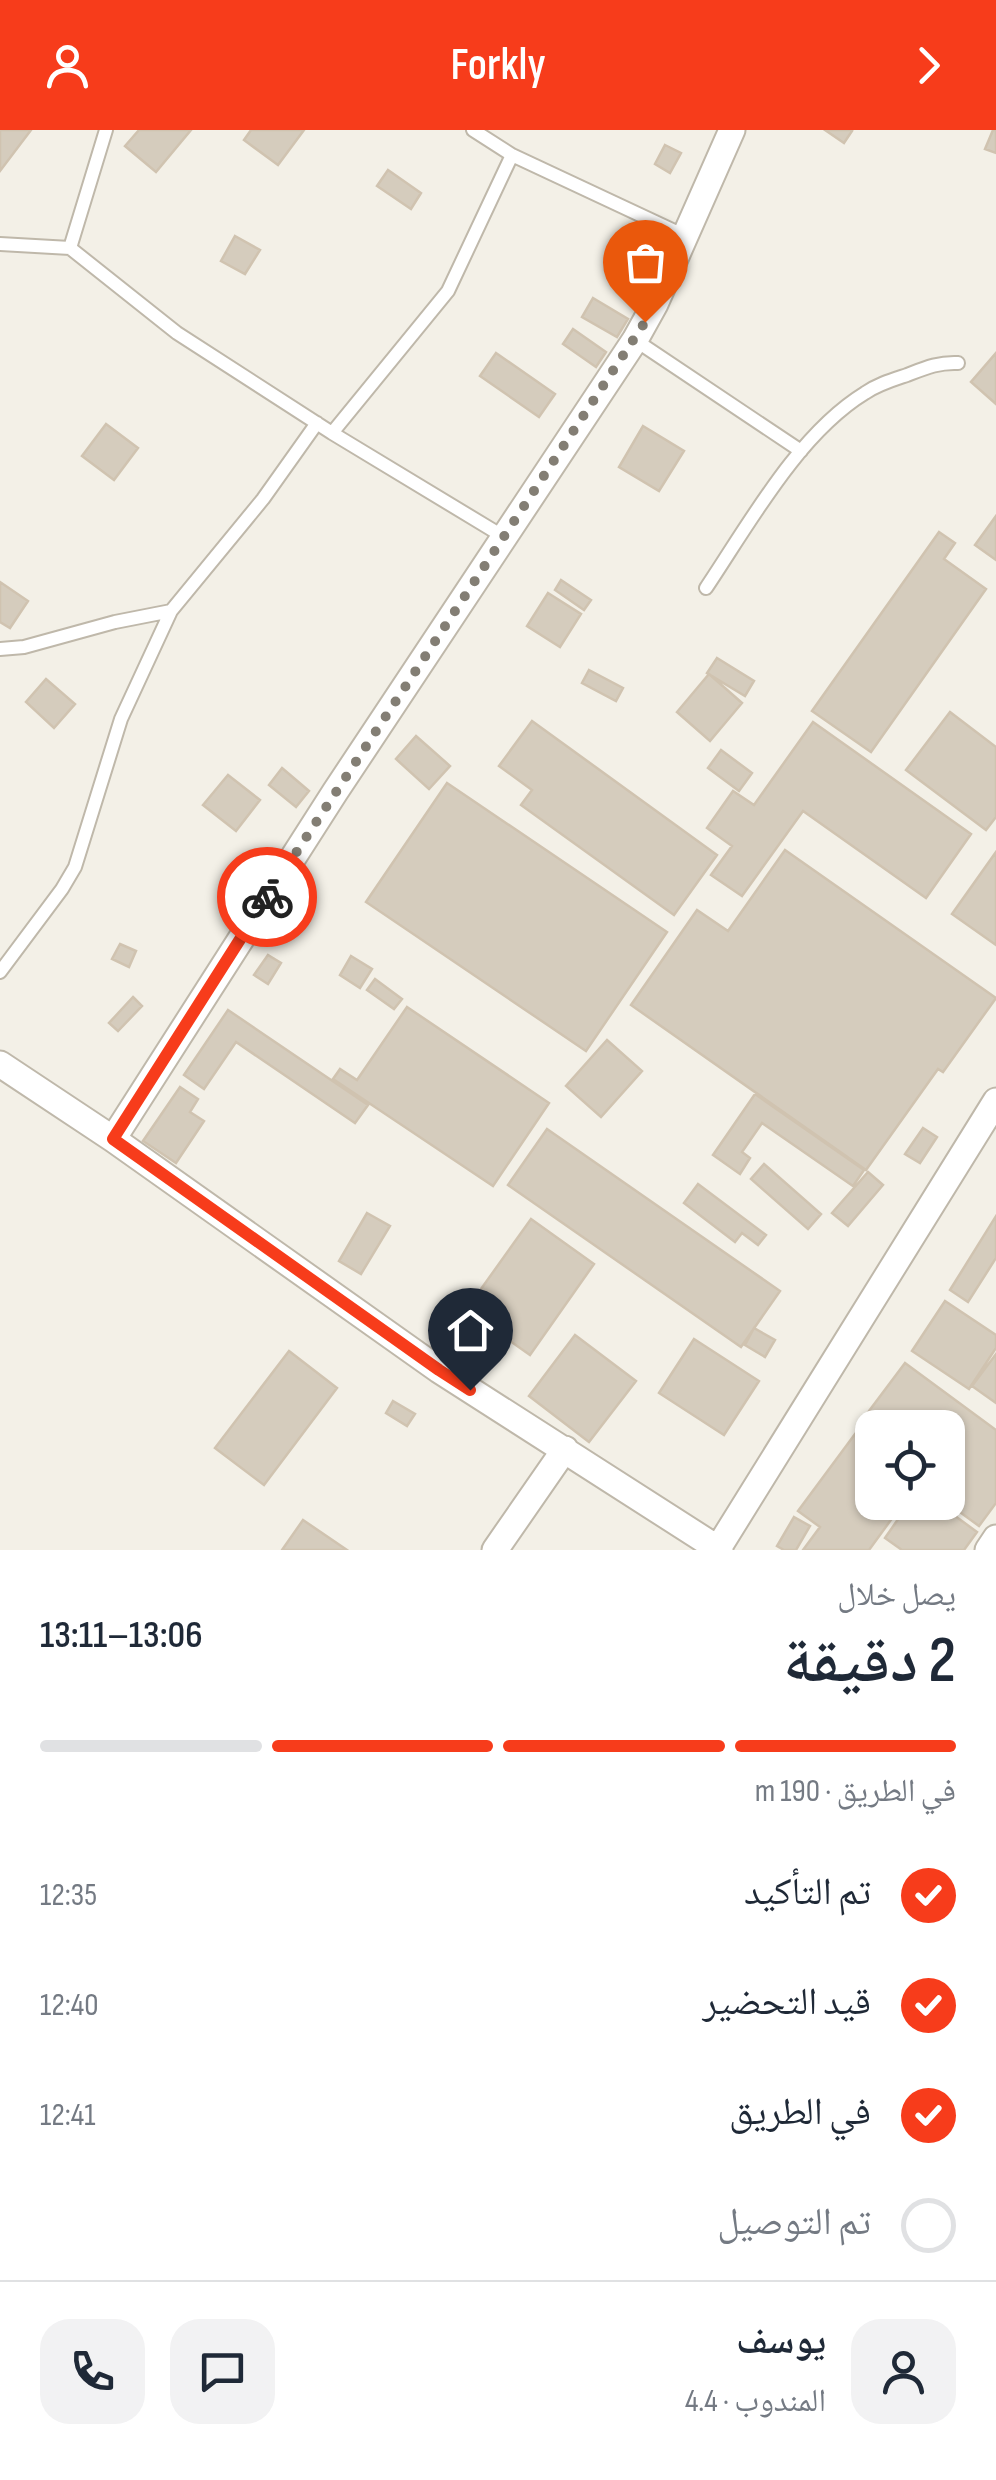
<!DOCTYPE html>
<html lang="ar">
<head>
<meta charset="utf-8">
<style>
  :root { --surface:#fff; --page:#f2f2f3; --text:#1f2937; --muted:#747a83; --line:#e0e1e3; --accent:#f73c1b }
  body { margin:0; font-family:"Sofia Sans Condensed","Noto Naskh Arabic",sans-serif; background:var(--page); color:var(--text); direction:rtl; height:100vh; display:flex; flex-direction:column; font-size:38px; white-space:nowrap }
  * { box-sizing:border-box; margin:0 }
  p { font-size:32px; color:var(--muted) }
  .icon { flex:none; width:55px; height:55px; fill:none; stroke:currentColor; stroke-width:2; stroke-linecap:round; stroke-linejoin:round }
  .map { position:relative; height:1420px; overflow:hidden; direction:ltr }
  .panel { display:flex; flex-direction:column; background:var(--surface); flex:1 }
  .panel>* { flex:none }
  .fabs { position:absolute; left:855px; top:1280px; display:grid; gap:20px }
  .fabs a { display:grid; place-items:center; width:110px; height:110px; border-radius:20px; background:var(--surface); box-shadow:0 2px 8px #0004; font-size:50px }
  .pin { position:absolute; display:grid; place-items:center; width:85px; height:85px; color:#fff; margin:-102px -42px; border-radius:50% 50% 50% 0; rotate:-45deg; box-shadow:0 0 10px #0007 }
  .pin .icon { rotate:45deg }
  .courier { position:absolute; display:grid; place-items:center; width:100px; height:100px; margin:-50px; border:8px solid #f73c1b; border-radius:50%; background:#fff; color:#222; box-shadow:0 2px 12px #0007 }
  .overview em { font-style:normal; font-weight:600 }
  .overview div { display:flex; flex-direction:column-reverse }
  .overview { display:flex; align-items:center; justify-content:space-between; height:170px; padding:0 40px }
  h1 { font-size:65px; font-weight:600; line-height:75px }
  .bar { display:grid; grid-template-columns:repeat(4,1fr); gap:15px 10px; align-content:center; height:120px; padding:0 40px }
  .bar i { height:12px; border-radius:8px; background:var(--line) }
  .bar .selected { background:var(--accent) }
  .bar p { grid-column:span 4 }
  .line { display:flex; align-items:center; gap:25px; padding:0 40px; border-top:2px solid var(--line) }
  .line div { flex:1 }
  .round { display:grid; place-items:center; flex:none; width:105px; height:105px; border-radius:30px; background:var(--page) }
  ol { padding:0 40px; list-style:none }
  li { display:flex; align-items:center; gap:30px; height:110px }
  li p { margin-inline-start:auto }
  li .icon { padding:10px; border-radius:50%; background:var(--accent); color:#fff; stroke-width:4 }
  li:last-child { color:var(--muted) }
  li i { width:55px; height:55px; border:5px solid var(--line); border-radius:50% }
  header { display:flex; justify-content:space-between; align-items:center; height:130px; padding:0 40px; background:var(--accent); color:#fff; font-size:45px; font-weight:600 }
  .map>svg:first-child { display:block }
  .building { fill:#d5ccbd; stroke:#d0c3b0; stroke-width:2.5 }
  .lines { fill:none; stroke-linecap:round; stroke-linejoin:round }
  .service-casing { stroke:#bfb8aa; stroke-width:16 }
  .minor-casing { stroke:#bfb8aa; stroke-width:29 }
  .service { stroke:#fff; stroke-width:12 }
  .minor { stroke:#fff; stroke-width:25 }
  .done { stroke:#837e74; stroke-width:10; stroke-dasharray:0 18 }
  .route { stroke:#f73c1b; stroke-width:12 }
</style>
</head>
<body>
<header><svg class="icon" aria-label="forward" viewBox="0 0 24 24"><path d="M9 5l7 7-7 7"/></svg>Forkly<svg class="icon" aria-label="person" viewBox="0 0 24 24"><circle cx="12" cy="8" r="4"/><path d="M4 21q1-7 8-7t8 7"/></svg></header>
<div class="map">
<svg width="996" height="1420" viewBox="0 0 996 1420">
  <rect width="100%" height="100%" fill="#f3f0e7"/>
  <path class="building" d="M 0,0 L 31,0 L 0,41 Z
    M 139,0 L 191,0 L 156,42 L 125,16 Z
    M 251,0 L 304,0 L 278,35 L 244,10 Z
    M 825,0 L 850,0 L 852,1 L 844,13 Z
    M 993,0 L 996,0 L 996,23 L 985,19 Z
    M 665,15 L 681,23 L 670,43 L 655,34 Z
    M 388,40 L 421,63 L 411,79 L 377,56 Z
    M 235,106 L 260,120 L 245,144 L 221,131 Z
    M 593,168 L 628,189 L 617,207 L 582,187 Z
    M 573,199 L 606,222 L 596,237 L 563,214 Z
    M 496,223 L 555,264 L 539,287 L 480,246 Z
    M 996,223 L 996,274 L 971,252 Z
    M 106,294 L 138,318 L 114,350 L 82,326 Z
    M 643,296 L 684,321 L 659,361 L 619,337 Z
    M 996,386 L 996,430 L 975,415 Z
    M 939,402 L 955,413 L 944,429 L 986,459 L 871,622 L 812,581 Z
    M 561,450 L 591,470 L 584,480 L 555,460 Z
    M 0,452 L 28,471 L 10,498 L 0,492 Z
    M 548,463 L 581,484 L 560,517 L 527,496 Z
    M 717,528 L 754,551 L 745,566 L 707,543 Z
    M 589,540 L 623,558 L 616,571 L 582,553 Z
    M 709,544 L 742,573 L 710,611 L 677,582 Z
    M 46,549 L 75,574 L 54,598 L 26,572 Z
    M 950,582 L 996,617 L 996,687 L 986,700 L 906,640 Z
    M 532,591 L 717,725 L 674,785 L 521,675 L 532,660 L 499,636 Z
    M 813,592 L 971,704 L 926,768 L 803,681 L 742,766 L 711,745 L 732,716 L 707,698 L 733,661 L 754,675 Z
    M 416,606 L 450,636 L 429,659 L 396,629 Z
    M 721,620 L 752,643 L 739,661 L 708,638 Z
    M 282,638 L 309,661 L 296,677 L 269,655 Z
    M 228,645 L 260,670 L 236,701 L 203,675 Z
    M 447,653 L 667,802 L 586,921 L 366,772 Z
    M 785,720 L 996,868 L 943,942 L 938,939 L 866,1040 L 631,875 L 697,780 L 728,801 Z
    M 996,722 L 996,815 L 952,784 Z
    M 120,814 L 136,821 L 129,837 L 112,829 Z
    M 268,825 L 281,833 L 268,854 L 254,845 Z
    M 351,826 L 372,839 L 360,858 L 340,845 Z
    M 375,849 L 402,869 L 394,879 L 367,860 Z
    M 133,867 L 142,876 L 118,901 L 109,893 Z
    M 407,877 L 549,973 L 493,1056 L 333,949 L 340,939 L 357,950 Z
    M 228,880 L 368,975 L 355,993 L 236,912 L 204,959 L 184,945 Z
    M 607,910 L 642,941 L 601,987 L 566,956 Z
    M 180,957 L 198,969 L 190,982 L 204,991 L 176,1033 L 143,1011 Z
    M 755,964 L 864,1040 L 853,1056 L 762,993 L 742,1022 L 750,1028 L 740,1044 L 713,1025 Z
    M 923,998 L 937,1007 L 920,1033 L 905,1024 Z
    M 547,999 L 780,1161 L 741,1217 L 508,1055 Z
    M 764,1034 L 821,1084 L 808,1099 L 751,1049 Z
    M 868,1042 L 883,1055 L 848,1096 L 832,1083 Z
    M 698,1054 L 766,1105 L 758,1115 L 742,1103 L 735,1112 L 684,1073 Z
    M 367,1083 L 390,1096 L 361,1144 L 339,1131 Z
    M 996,1086 L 996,1128 L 968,1172 L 950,1160 Z
    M 531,1089 L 594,1134 L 530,1225 L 466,1180 Z
    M 945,1171 L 996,1205 L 996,1218 L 969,1259 L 912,1221 Z
    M 463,1187 L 502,1214 L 489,1233 L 450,1206 Z
    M 754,1198 L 775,1210 L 765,1227 L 745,1215 Z
    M 575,1205 L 636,1251 L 589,1312 L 529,1266 Z
    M 694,1209 L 759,1251 L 724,1305 L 659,1263 Z
    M 289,1221 L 337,1258 L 264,1355 L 215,1318 Z
    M 996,1224 L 996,1273 L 972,1256 Z
    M 905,1233 L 996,1300 L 996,1373 L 979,1396 L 946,1372 L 948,1298 L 872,1298 L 872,1308 L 857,1297 Z
    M 393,1271 L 415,1284 L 407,1296 L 386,1283 Z
    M 855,1304 L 872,1317 L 872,1372 L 904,1372 L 869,1420 L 803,1420 L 820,1397 L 798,1381 Z
    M 910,1372 L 936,1372 L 977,1402 L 964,1420 L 902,1420 L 885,1408 Z
    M 794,1387 L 810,1396 L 796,1420 L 784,1420 L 777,1416 Z
    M 303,1390 L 347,1420 L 282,1420 Z"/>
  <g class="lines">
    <defs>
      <path id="service" d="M 473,0 L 512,25 L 685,106
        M 0,114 L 70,118 L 177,203 L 332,303 L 504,407
        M 70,118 L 106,0
        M 635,210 L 801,321
        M 332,303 L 448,161 L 512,25
        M 706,458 C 749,394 798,304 865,263 C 878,254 892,250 907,245 C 925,238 939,232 958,233
        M 0,519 L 24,517 L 115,492 L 171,481
        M 0,842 L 62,759 L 75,737 L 121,589 L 171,481 L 263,369 L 317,293"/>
      <path id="minor" d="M 0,934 L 113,1009 L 439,1240 L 720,1420
        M 113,1009 L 335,662 L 635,210 L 655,174 L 732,0
        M 495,1420 L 565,1319
        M 717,1420 L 996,971
        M 988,1420 L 996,1408"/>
    </defs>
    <use href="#service" class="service-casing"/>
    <use href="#minor" class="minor-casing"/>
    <use href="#service" class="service"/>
    <use href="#minor" class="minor"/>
  </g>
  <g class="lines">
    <path class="done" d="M 267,767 L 645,192"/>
    <path class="route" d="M 267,767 L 113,1009 L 439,1240 L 470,1260"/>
  </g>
</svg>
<div class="fabs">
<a><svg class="icon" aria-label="locate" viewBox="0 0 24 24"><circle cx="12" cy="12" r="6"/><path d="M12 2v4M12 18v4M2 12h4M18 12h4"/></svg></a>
</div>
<div class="pin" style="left:645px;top:192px;background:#ea580c"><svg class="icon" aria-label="bag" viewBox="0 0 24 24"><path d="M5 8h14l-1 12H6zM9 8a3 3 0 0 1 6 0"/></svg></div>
<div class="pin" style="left:470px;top:1260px;background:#1f2937"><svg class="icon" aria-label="home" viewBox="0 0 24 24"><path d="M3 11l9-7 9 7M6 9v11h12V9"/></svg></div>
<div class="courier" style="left:267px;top:767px"><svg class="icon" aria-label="bike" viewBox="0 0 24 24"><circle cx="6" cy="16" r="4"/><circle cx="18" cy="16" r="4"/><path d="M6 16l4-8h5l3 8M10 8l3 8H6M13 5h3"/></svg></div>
</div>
<section class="panel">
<div class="overview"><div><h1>2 دقيقة</h1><p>يصل خلال</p></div><em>13:06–13:11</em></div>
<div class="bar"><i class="selected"></i><i class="selected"></i><i class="selected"></i><i></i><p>في الطريق · 190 m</p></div>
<ol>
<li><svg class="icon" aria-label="check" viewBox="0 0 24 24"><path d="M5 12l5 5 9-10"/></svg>تم التأكيد<p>12:35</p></li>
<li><svg class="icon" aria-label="check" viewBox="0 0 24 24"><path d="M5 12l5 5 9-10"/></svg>قيد التحضير<p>12:40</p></li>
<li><svg class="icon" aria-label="check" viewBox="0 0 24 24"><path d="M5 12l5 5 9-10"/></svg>في الطريق<p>12:41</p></li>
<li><i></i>تم التوصيل</li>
</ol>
<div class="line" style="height:180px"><a class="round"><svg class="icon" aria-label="person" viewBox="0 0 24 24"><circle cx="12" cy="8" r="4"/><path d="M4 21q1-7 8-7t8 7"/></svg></a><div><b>يوسف</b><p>المندوب · 4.4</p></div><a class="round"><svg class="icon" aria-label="chat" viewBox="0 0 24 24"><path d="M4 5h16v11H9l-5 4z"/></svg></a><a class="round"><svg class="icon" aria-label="phone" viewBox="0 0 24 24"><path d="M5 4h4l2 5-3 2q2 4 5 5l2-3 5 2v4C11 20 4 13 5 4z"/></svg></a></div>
</section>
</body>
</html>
